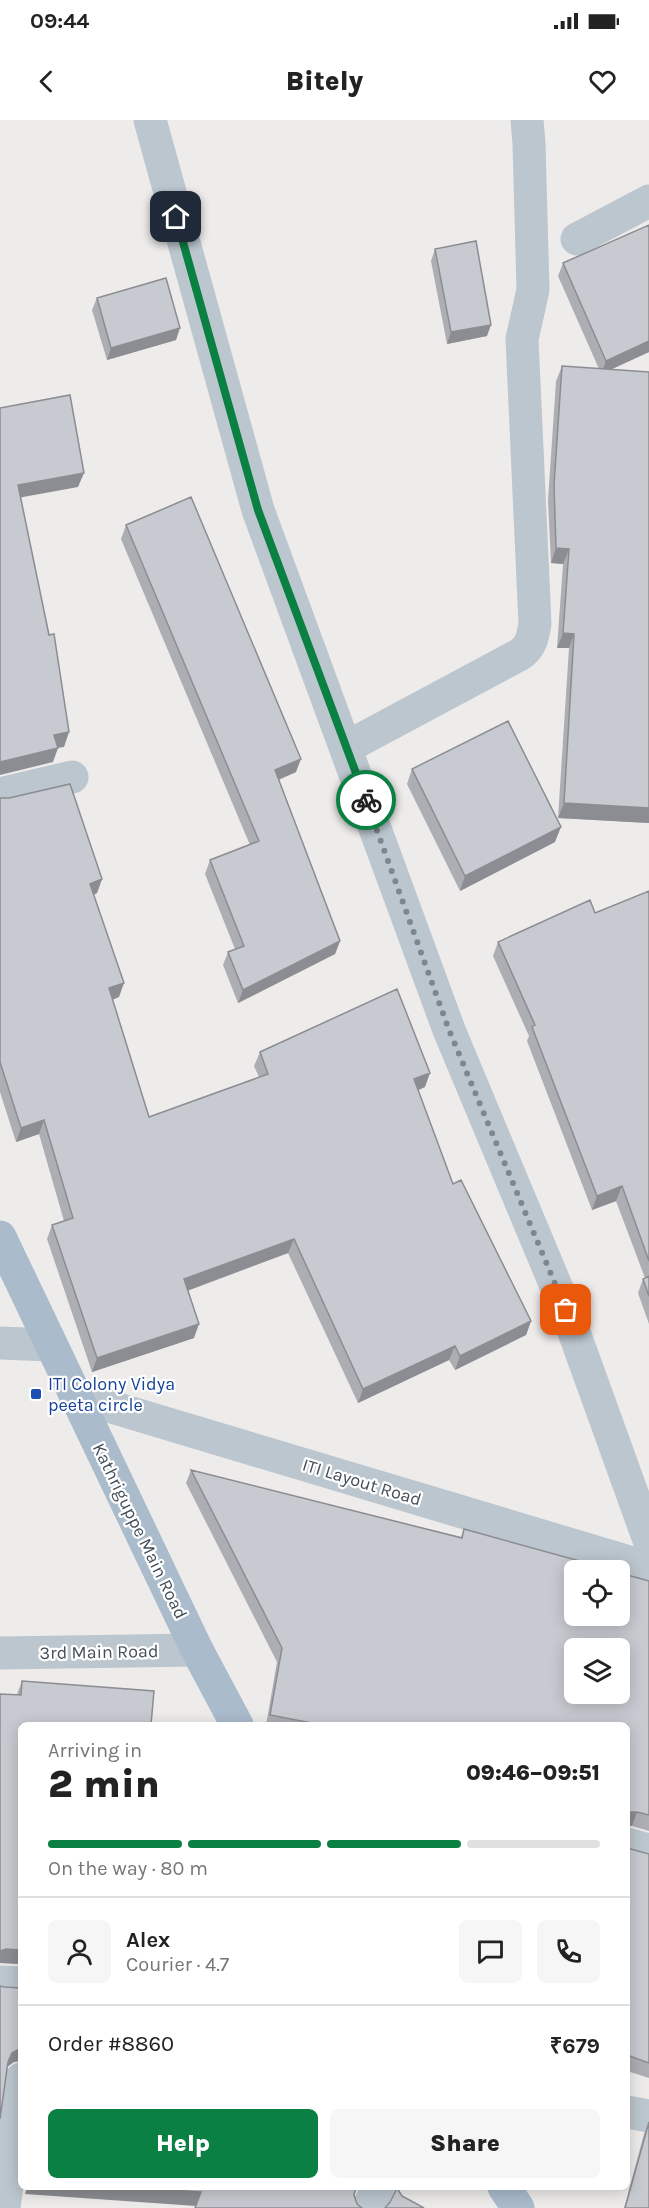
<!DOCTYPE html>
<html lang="en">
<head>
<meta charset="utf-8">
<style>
  :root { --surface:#fff; --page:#f6f6f6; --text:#222; --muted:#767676; --line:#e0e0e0; --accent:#0b8043 }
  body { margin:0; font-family:Karla,sans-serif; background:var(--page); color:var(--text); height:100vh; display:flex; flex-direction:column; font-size:22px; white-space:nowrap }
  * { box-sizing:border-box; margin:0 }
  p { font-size:20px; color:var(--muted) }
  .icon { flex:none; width:33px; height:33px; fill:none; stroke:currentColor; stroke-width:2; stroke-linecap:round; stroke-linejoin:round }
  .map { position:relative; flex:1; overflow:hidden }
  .details { position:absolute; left:18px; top:1602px; width:612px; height:468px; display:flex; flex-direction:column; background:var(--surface); border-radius:9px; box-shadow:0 3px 15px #0003 }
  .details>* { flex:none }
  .controls { position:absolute; left:564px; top:1440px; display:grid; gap:12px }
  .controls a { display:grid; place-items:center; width:66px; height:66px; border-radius:9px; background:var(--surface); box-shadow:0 3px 15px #0003; font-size:30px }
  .pin { position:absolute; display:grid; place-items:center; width:51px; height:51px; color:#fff; margin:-26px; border-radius:12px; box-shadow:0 3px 9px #0006 }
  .courier { position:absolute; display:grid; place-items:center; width:60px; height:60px; margin:-30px; border:4px solid #0b8043; border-radius:50%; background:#fff; color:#222; box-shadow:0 2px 8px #0007 }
  .overview em { font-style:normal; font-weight:800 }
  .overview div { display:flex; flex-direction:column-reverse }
  .overview { display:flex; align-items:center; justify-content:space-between; height:102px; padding:0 30px }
  h1 { font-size:39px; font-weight:800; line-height:45px }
  .bar { display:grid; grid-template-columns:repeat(4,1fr); gap:9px 6px; align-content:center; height:72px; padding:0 30px }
  .bar i { height:8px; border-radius:4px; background:var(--line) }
  .bar .active { background:var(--accent) }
  .bar p { grid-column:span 4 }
  .line { display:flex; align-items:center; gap:15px; padding:0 30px; border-top:2px solid var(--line) }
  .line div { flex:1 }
  .round { display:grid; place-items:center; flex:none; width:63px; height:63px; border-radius:9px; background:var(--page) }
  .action { display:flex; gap:12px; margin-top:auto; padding:12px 30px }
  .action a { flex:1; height:69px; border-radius:9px; background:var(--accent); color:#fff; font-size:24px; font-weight:800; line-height:69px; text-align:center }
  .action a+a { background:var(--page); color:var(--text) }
  .status { display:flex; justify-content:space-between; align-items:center; height:42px; padding:0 30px; background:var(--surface); direction:ltr }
  .status svg { height:16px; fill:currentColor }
  header { display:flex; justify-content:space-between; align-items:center; height:78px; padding:0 30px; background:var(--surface); font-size:27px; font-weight:800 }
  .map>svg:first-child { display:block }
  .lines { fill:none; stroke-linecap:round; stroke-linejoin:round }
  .minor { stroke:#bcc6ce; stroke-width:33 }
  .major { stroke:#abc; stroke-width:33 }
  .wall { fill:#acaeb4 }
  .shaded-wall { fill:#8c8d92 }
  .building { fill:#c8cad1; stroke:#8c8d92; stroke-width:1.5; fill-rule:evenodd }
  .done { stroke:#80868c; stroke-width:6; stroke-dasharray:0 10.8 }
  .route { stroke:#0b8043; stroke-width:8 }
  .transit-dot { fill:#1a4fb4; stroke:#fff; stroke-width:2 }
  .labels { text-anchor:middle; stroke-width:4.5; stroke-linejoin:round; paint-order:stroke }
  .transit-label { font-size:18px; fill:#164399; stroke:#fff; text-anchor:start }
  .street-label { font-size:18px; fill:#444f59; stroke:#fff }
</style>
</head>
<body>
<div class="status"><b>09:44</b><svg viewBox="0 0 49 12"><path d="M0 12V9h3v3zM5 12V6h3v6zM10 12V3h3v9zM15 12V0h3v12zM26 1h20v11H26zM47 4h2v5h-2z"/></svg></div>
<header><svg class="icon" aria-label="back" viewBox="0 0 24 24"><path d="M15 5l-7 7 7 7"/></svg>Bitely<svg class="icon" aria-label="heart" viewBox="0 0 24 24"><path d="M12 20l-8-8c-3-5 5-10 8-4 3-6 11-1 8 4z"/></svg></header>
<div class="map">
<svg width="649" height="2088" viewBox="0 0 649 2088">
  <rect width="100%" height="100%" fill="#eeebeb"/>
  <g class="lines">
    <path class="minor" d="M 150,0 L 258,390 L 449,910 L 566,1190 L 649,1420
      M 577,119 L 649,81
      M 347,627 L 519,535 C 531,528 533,516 535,504 L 522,219 L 533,170 L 529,23 L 527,0
      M 0,674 L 72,657
      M 0,1223 L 50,1225
      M 75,1276 L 649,1448
      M 0,1533 L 197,1530
      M 627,1724 L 649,1730
      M 0,1862 L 21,1863
      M 627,1992 L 649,1996
      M 4,2088 L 21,1959
      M 368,2088 L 378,2067"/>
    <path class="major" d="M 0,1117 L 197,1530 L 237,1605
      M 504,2067 L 518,2088"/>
  </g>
  <path class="wall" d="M 649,105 L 649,232 L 610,250 L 649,252 L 649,703 L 558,698 L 569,528 L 557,528 L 563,444 L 551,443 L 548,380 L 556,261 L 562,246 L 599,249 L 558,156 L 563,143 Z
    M 435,129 L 487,216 L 447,224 L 431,141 Z
    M 97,178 L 176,220 L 107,240 L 92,190 Z
    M 126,405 L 296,652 L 279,660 L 340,821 L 335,834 L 238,883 L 223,845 L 228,832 L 235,829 L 205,754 L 210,740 L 250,725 L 121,419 Z
    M 412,649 L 555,722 L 460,771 L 407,664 Z
    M 0,678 L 102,759 L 97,773 L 94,775 L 119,877 L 112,880 L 149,997 L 259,957 L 254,946 L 260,932 L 425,967 L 418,970 L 453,1064 L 531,1201 L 526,1215 L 455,1250 L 449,1240 L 358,1283 L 288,1133 L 188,1170 L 194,1218 L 92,1252 L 47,1119 L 52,1105 L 64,1101 L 39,1014 L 16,1022 L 0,972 Z
    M 649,771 L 649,1204 L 638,1173 L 643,1159 L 645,1158 L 616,1081 L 592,1090 L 527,921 L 529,916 L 493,836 L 498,822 L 595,793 Z
    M 191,1350 L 461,1417 L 464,1409 L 649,1461 L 649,1711 L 632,1706 L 627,1706 L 627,1605 L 266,1605 L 277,1542 L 186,1363 Z
    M 22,1561 L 21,1844 L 0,1843 L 17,1574 Z
    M 627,1728 L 649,1734 L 649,1958 L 627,1951 Z
    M 649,2001 L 649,2088 L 624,2088 L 644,2014 Z"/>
  <path class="shaded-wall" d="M 491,205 L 487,216 L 447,224 L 451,212 Z
    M 180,208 L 176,220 L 107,240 L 111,228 Z
    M 649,221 L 649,232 L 601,254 L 606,241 Z
    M 84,353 L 78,367 L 12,379 L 18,365 Z
    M 556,428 L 569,429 L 563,444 L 551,443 Z
    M 563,513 L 574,514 L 569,528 L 557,528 Z
    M 69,612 L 64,627 L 48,629 L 54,615 Z
    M 58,628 L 53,642 L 0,655 L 0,642 Z
    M 301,639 L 296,652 L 270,663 L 275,650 Z
    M 564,683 L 649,688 L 649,703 L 558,698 Z
    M 561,707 L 555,722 L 460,771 L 465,756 Z
    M 102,759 L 97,773 L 85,778 L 90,764 Z
    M 340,821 L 335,834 L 238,883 L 243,870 Z
    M 124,863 L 119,877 L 104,883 L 109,868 Z
    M 430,953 L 425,967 L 409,974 L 414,959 Z
    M 44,1000 L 39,1014 L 16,1022 L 21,1008 Z
    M 622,1066 L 616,1081 L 592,1090 L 597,1076 Z
    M 294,1119 L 288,1133 L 179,1174 L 184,1159 Z
    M 531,1201 L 526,1215 L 455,1250 L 460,1236 Z
    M 199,1204 L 194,1218 L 92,1252 L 97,1238 Z
    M 455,1226 L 449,1240 L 358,1283 L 363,1269 Z
    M 627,1692 L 637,1692 L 632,1706 L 627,1706 Z
    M 6,1829 L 21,1830 L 21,1844 L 0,1843 L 0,1831 Z
    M 19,1928 L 21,1928 L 21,1941 L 14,1942 L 7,1947 L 3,1956 L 12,1933 Z
    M 27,2067 L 126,2067 L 201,2072 L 196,2086 L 25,2074 Z"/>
  <path class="building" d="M 649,105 L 649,221 L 606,241 L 563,143 Z
    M 476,121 L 491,205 L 451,212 L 435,129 Z
    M 166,158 L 180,208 L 111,228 L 97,178 Z
    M 562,246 L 649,252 L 649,688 L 564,683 L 574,514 L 563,513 L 569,429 L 556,428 L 554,365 Z
    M 70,275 L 84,353 L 18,365 L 49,515 L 54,514 L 69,612 L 54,615 L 58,628 L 0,642 L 0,288 Z
    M 191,377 L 301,639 L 275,650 L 340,821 L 243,870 L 228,832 L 244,826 L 210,740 L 259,721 L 126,405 Z
    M 508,601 L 561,707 L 465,756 L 412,649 Z
    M 70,664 L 102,759 L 90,764 L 124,863 L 109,868 L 149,997 L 268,954 L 260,932 L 397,869 L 430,953 L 414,959 L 453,1064 L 461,1060 L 531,1201 L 460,1236 L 455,1226 L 363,1269 L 294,1119 L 184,1159 L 199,1204 L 97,1238 L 52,1105 L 73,1098 L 44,1000 L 21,1008 L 0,942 L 0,678 L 9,678 Z
    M 649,771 L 649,1141 L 622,1066 L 597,1076 L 532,907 L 535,905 L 498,822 L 590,780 L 595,793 Z
    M 649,1156 L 649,1176 L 643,1159 Z
    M 191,1350 L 462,1418 L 464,1409 L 612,1450 L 574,1450 L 574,1496 L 620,1496 L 620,1453 L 649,1461 L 649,1695 L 637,1692 L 627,1692 L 627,1605 L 322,1605 L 270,1595 L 282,1528 ZM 574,1528 L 620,1528 L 620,1574 L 574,1574 Z
    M 22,1561 L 154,1571 L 151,1605 L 21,1605 L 21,1830 L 6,1829 L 0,1831 L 0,1574 L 21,1575 Z
    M 627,1728 L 649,1734 L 649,1943 L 627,1935 Z
    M 0,1866 L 4,1867 L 21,1868 L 21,1928 L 12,1933 L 8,1942 L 0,1999 Z
    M 649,2002 L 649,2088 L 625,2088 Z
    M 126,2067 L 356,2067 L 354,2075 L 357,2084 L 362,2088 L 195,2088 L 201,2072 Z
    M 397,2068 L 402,2076 L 424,2088 L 385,2088 L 390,2082 Z"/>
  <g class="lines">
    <path class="done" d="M 366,680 L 449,910 L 566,1190"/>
    <path class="route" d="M 176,97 L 258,390 L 366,680"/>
  </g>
  <rect class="transit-dot" x="30" y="1268" width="12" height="12" rx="3"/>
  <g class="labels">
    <g class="transit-label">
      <text x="48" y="1270">ITI Colony Vidya<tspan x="48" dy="21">peeta circle</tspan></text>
    </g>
    <g class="street-label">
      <text transform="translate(362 1362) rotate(17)" y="6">ITI Layout Road</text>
      <text transform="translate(140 1411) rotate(64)" y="6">Kathriguppe Main Road</text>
      <text transform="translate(99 1532) rotate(-1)" y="6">3rd Main Road</text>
    </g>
  </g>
</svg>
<div class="controls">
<a><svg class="icon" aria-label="locate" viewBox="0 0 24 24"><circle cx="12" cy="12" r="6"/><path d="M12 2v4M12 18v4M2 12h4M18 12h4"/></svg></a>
<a><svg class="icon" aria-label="layers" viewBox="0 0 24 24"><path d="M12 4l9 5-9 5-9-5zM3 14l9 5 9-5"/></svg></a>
</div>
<div class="pin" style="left:566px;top:1190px;background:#ea580c"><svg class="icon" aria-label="bag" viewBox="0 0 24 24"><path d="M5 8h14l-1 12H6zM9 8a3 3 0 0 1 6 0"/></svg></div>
<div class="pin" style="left:176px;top:97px;background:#1f2937"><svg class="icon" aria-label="home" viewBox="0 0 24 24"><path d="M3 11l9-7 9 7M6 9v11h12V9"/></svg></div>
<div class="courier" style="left:366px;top:680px"><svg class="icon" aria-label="bike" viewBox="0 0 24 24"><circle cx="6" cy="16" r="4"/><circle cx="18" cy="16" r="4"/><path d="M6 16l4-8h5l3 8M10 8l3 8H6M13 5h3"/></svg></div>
<section class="details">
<div class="overview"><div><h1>2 min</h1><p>Arriving in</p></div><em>09:46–09:51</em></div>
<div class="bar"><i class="active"></i><i class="active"></i><i class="active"></i><i></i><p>On the way · 80 m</p></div>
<div class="line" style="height:108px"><a class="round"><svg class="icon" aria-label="person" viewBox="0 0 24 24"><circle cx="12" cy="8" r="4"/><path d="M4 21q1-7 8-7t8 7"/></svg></a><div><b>Alex</b><p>Courier · 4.7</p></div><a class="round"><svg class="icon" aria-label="chat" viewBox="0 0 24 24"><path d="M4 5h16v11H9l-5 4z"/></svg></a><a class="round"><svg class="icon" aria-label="phone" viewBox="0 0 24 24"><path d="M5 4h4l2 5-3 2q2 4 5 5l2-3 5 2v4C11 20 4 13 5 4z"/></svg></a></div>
<div class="line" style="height:78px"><div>Order #8860</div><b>₹679</b></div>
<div class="action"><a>Help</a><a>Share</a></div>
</section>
</div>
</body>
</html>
